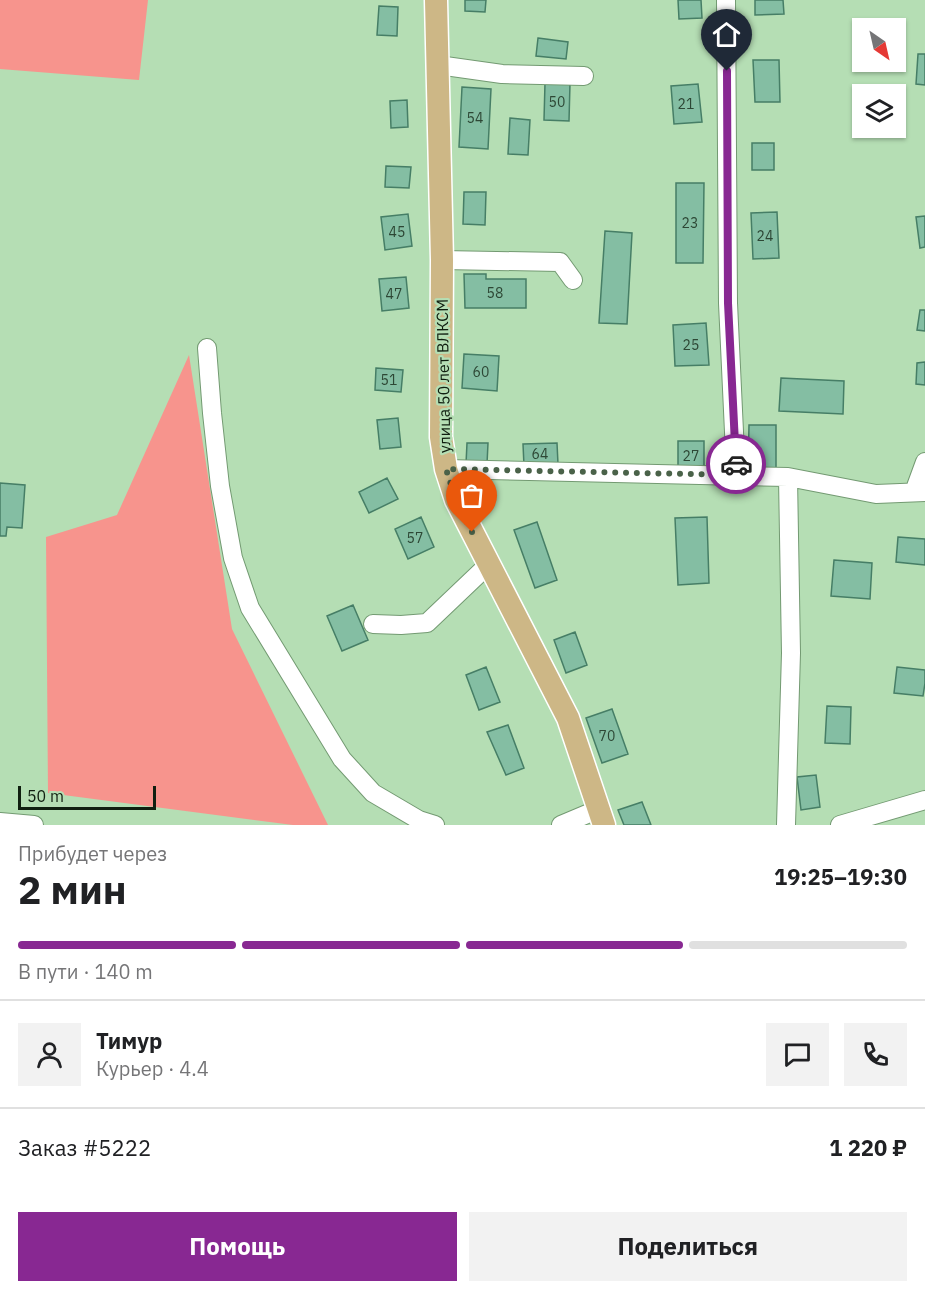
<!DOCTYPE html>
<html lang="ru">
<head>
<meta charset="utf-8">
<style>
  :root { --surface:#fff; --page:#f2f2f2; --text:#202124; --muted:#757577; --line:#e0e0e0; --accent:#882892 }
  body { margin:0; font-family:"IBM Plex Sans",sans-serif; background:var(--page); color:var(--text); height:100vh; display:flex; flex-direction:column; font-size:22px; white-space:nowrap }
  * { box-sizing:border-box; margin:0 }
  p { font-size:20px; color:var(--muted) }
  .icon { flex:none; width:33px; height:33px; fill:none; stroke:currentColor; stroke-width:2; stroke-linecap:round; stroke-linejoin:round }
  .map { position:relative; height:825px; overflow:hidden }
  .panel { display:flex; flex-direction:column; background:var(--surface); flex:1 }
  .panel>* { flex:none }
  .needle { width:39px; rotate:146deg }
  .buttons { position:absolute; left:852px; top:18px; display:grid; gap:12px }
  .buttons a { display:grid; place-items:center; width:54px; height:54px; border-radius:0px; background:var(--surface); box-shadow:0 2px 4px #0004; font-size:30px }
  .scale { position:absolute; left:18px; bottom:15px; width:138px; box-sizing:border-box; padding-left:6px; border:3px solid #101f10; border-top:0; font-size:16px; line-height:21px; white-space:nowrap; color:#101f10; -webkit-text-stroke:4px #b5deb4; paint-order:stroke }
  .pin { position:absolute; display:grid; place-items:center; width:51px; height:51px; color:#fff; margin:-62px -26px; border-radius:50% 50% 50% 0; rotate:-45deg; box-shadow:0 0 6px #0007 }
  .pin .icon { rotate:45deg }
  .courier { position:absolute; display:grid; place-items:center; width:60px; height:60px; margin:-30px; border:4px solid #882892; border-radius:50%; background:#fff; color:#222; box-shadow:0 2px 8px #0007 }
  .headline em { font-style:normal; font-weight:700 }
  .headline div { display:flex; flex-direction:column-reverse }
  .headline { display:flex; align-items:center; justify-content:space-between; height:102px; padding:0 18px }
  h1 { font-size:39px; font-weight:700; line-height:45px }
  .bar { display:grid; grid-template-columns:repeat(4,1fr); gap:9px 6px; align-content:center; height:72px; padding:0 18px }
  .bar i { height:8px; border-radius:4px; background:var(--line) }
  .bar .current { background:var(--accent) }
  .bar p { grid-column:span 4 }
  .line { display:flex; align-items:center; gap:15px; padding:0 18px; border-top:2px solid var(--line) }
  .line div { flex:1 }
  .round { display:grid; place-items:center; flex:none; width:63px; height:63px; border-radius:0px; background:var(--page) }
  .primary-button { display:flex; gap:12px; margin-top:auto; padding:12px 18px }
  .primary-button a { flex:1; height:69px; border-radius:0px; background:var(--accent); color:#fff; font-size:24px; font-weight:700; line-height:69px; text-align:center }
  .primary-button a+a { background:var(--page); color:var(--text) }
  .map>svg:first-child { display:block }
  .green { fill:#f7948d }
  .building { fill:#84bea3; stroke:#467e66; stroke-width:1.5 }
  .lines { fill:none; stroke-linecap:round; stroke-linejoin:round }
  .minor-casing { stroke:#739a72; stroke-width:20 }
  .major-casing { stroke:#fff; stroke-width:25 }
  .minor { stroke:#fff; stroke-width:18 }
  .major { stroke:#cdb786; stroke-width:22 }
  .done { stroke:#4a6249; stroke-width:6; stroke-dasharray:0 10.8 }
  .route { stroke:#882892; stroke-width:8 }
  .labels { text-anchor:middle; stroke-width:4.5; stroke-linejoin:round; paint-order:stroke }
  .number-label { font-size:14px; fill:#2d4735 }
  .street-label { font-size:16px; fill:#101f10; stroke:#b5deb4 }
</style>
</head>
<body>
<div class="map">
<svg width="925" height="825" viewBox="0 0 925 825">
  <rect width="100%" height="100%" fill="#b5deb4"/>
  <path class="green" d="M 0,0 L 148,0 L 139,80 L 0,69 Z
    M 189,355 L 232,629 L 328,825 L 293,825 L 48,793 L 46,537 L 117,515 Z"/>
  <path class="building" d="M 465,0 L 486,0 L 485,12 L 465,11 Z
    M 678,0 L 701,0 L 702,18 L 679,19 Z
    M 755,0 L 783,0 L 784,14 L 755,15 Z
    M 379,6 L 398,7 L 397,36 L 377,35 Z
    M 538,38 L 568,42 L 566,59 L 536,56 Z
    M 918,54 L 925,54 L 925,85 L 916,84 Z
    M 753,60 L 779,60 L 780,102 L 755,102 Z
    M 545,83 L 570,83 L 569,121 L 544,120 Z
    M 698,84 L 702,122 L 674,124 L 671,86 Z
    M 462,87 L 491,89 L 488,149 L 459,147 Z
    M 407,100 L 408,127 L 391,128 L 390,101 Z
    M 510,118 L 530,120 L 528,155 L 508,154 Z
    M 752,143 L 774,143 L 774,170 L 752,170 Z
    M 386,166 L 411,167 L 409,188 L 385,187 Z
    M 676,183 L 704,183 L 703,263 L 676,263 Z
    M 464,192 L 486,192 L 485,225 L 463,224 Z
    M 777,212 L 779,258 L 753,259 L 751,213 Z
    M 408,214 L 412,246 L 385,250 L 381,217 Z
    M 925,216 L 925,247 L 920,248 L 916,217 Z
    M 605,231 L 632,233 L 627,324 L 599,323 Z
    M 464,274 L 486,274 L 486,279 L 526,279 L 526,308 L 465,308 Z
    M 406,277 L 409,308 L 382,311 L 379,279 Z
    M 920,310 L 925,310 L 925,331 L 917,330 Z
    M 706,323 L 709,365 L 675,366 L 673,325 Z
    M 464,354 L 499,356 L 497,391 L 462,388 Z
    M 925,362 L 925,385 L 916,384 L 917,363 Z
    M 376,368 L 403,370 L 401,392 L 375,390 Z
    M 781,378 L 844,381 L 843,414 L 779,411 Z
    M 398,418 L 401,447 L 380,449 L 377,420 Z
    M 749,425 L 776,425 L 776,471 L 748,471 Z
    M 678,441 L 704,441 L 704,472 L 678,471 Z
    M 467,443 L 488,443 L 487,464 L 466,464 Z
    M 557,443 L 558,464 L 524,466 L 523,444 Z
    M 387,478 L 398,499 L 369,513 L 359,492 Z
    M 0,483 L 25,485 L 22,528 L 7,527 L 6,536 L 0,536 Z
    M 421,517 L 434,547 L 408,559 L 395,529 Z
    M 707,517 L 709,583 L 678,585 L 675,518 Z
    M 537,522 L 557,580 L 535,588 L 514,530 Z
    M 898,537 L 925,539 L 925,565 L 896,562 Z
    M 834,560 L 872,563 L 870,599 L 831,596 Z
    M 353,605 L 368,640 L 342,651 L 327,616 Z
    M 575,632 L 587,665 L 566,673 L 554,640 Z
    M 486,667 L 500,702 L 479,710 L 466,675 Z
    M 897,667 L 925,670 L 925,683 L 923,696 L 894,693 Z
    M 827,706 L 851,707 L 850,744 L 825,743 Z
    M 612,709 L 628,754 L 602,763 L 586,718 Z
    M 508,725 L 524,768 L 506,775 L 487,732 Z
    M 816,775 L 820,807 L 801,810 L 797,777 Z
    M 642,802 L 651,825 L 624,825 L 618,810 Z"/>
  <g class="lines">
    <defs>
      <path id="minor" d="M 726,0 L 728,303 L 736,475
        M 438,65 L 502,74 L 584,76
        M 442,260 L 560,262 L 573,280
        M 207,348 L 212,413 L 220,486 L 233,558 L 250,608 L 342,759 L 373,793 L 419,820 L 435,825
        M 446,469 L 788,477 L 876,494 L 925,492
        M 914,492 L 925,462
        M 373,624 L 401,625 L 427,623 L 489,564
        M 0,822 L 34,825
        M 561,825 L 599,809
        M 786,825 L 791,653 L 788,477
        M 840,825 L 925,800"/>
      <path id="major" d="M 436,0 L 442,260 L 441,437 L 446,469 L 456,500 L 568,718 L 604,825"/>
    </defs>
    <use href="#minor" class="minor-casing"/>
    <use href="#major" class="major-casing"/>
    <use href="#minor" class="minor"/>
    <use href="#major" class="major"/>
  </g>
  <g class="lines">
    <path class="done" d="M 472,532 L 456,500 L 446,469 L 736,475 L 736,464"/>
    <path class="route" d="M 727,71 L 728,303 L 736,464"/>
  </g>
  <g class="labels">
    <g class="number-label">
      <text x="557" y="107">50</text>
      <text x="686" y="109">21</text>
      <text x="475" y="123">54</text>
      <text x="690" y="228">23</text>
      <text x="397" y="237">45</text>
      <text x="765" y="241">24</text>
      <text x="495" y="298">58</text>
      <text x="394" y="299">47</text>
      <text x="691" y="350">25</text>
      <text x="481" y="377">60</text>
      <text x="389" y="385">51</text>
      <text x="540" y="459">64</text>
      <text x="691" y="461">27</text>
      <text x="415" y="543">57</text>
      <text x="607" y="741">70</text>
    </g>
    <g class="street-label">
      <text transform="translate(443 376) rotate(-91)" y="6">улица 50 лет ВЛКСМ</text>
    </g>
  </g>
</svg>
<div class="buttons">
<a><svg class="needle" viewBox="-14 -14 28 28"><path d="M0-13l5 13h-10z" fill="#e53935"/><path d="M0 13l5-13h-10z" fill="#757577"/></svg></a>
<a><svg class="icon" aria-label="layers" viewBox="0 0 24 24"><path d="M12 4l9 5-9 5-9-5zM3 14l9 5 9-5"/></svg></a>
</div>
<div class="scale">50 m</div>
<div class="pin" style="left:472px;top:532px;background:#ea580c"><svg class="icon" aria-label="bag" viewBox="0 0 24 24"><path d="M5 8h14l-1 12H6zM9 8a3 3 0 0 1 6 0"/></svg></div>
<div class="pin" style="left:727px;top:71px;background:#1f2937"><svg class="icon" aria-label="home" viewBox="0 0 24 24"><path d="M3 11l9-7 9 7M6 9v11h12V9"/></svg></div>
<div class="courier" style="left:736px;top:464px"><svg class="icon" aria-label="car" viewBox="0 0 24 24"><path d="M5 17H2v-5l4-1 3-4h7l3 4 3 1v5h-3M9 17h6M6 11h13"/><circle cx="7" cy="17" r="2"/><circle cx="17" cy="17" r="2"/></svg></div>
</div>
<section class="panel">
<div class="headline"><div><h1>2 мин</h1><p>Прибудет через</p></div><em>19:25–19:30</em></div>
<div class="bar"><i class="current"></i><i class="current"></i><i class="current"></i><i></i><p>В пути · 140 m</p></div>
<div class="line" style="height:108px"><a class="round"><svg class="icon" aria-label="person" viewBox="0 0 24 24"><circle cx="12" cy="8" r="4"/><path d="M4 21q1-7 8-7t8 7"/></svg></a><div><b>Тимур</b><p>Курьер · 4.4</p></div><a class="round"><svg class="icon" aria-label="chat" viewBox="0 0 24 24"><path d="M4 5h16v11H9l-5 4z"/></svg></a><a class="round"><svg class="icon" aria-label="phone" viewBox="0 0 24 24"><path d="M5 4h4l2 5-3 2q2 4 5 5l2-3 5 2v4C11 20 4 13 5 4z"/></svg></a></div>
<div class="line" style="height:78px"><div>Заказ #5222</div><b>1 220 ₽</b></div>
<div class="primary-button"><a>Помощь</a><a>Поделиться</a></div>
</section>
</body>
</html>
